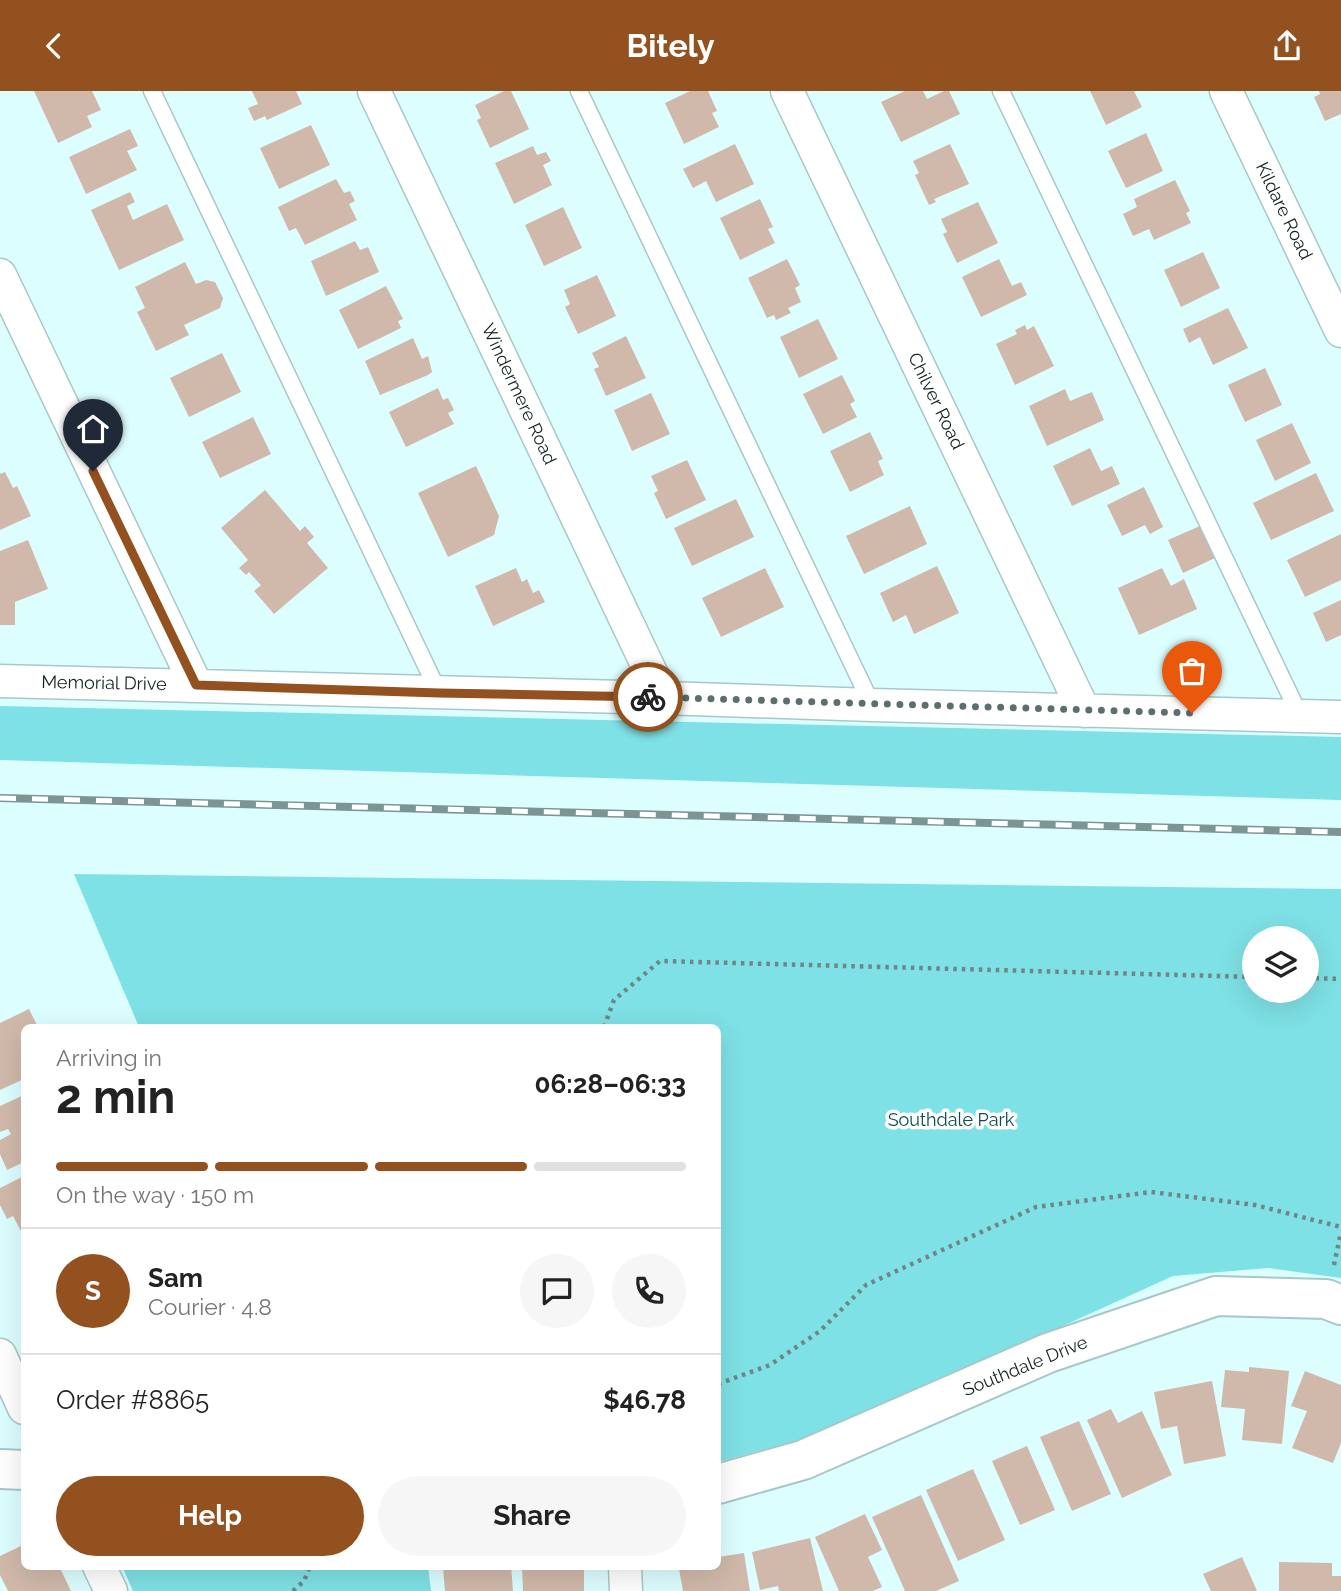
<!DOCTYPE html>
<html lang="en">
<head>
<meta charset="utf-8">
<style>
  :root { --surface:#fff; --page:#f6f6f6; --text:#222; --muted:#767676; --line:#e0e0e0; --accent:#92511e }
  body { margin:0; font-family:Raleway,sans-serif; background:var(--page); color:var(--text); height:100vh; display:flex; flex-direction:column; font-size:26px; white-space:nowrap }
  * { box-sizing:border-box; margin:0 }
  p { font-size:23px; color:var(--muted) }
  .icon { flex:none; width:38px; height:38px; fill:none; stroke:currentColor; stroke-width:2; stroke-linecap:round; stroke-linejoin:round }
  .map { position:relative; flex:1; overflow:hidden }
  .panel { position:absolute; left:21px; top:933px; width:700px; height:546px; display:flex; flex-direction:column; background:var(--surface); border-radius:10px; box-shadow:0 7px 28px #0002 }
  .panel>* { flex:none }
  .fabs { position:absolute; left:1242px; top:835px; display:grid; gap:14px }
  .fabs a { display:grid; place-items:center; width:77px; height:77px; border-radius:50%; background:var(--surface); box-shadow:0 7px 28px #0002; font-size:35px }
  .pin { position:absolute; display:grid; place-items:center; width:60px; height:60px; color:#fff; margin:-72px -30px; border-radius:50% 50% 50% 0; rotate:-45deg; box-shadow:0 0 7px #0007 }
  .pin .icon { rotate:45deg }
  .courier { position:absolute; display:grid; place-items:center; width:70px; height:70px; margin:-35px; border:5px solid #92511e; border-radius:50%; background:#fff; color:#222; box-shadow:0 2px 9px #0007 }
  .summary em { font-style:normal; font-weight:700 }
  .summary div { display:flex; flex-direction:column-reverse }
  .summary { display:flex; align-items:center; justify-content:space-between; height:119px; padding:0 35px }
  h1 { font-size:46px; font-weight:700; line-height:52px }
  .bar { display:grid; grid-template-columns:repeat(4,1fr); gap:10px 7px; align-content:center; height:84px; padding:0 35px }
  .bar i { height:9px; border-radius:5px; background:var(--line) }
  .bar .current { background:var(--accent) }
  .bar p { grid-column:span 4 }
  .line { display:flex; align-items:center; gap:18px; padding:0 35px; border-top:2px solid var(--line) }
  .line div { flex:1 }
  .round { display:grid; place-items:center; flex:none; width:74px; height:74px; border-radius:37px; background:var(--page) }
  .primary-button { display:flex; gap:14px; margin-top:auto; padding:14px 35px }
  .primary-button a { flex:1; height:80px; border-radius:42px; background:var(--accent); color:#fff; font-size:28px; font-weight:700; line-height:80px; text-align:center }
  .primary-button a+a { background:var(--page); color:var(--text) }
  header { display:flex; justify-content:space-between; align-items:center; height:91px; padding:0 35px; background:var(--accent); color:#fff; font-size:32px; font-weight:700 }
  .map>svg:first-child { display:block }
  .green { fill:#7ee1e5; fill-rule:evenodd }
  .building { fill:#d0b9aa }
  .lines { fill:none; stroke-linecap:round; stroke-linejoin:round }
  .service-casing { stroke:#a8c7c8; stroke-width:19 }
  .minor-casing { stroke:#a8c7c8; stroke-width:35 }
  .tertiary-casing { stroke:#a8c7c8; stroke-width:42 }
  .path { stroke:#708586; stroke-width:4.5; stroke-dasharray:3.5 5; stroke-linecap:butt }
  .service { stroke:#fff; stroke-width:16 }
  .minor { stroke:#fff; stroke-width:32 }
  .tertiary { stroke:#fff; stroke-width:38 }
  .rail-casing { stroke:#7d9494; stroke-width:8 }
  .rail { stroke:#fff; stroke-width:5; stroke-dasharray:16; stroke-linecap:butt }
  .done { stroke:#5c6f6f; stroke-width:7; stroke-dasharray:0 12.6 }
  .route { stroke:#92511e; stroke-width:9 }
  .labels { text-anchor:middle; stroke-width:7; stroke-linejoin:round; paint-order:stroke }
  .street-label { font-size:18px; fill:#162222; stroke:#fff }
  .park-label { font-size:18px; fill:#0d4b4d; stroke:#fff }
</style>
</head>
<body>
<header><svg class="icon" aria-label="back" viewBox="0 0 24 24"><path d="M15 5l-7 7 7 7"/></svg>Bitely<svg class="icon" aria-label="share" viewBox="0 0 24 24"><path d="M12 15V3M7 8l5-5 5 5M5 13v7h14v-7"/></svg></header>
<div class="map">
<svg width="1341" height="1500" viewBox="0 0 1341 1500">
  <rect width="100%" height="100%" fill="#ddfeff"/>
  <path class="green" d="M 0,615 L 1341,646 L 1341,709 L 0,669 Z
    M 74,783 L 1341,798 L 1341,1187 L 1268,1177 L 1173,1185 L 831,1340 L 718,1371 L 718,936 L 139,936 ZM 1255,847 L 1307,847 L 1307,900 L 1255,900 Z
    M 122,1475 L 428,1475 L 431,1500 L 133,1500 Z"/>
  <path class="building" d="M 34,0 L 92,0 L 101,19 L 87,25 L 92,36 L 58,52 Z
    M 252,0 L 296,0 L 302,13 L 267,29 L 265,25 L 254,30 L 248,17 L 258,13 Z
    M 504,0 L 511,0 L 529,38 L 490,57 L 477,29 L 481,27 L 475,14 Z
    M 690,0 L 708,0 L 717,20 L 712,22 L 719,36 L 684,53 L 665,12 Z
    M 905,0 L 923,0 L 927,8 L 944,0 L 949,0 L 960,23 L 901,51 L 881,11 Z
    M 1090,0 L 1134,0 L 1142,16 L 1106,34 Z
    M 1319,0 L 1341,0 L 1341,23 L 1325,30 L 1314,6 L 1320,3 Z
    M 311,34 L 330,74 L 279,98 L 260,57 Z
    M 130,38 L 138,55 L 127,60 L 137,79 L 86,103 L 69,66 Z
    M 1146,42 L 1163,80 L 1126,97 L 1108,60 Z
    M 735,53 L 754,93 L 716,111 L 706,90 L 693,97 L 683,78 Z
    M 950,53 L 969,93 L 934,108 L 936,111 L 929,114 L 915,84 L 919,82 L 913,70 Z
    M 533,55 L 537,64 L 546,61 L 551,70 L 543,74 L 552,94 L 514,113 L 495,72 Z
    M 336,88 L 344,102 L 350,100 L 355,110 L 349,113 L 357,129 L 305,154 L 296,137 L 289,140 L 278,116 Z
    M 1175,89 L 1190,120 L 1186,122 L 1191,132 L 1154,149 L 1149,138 L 1133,145 L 1123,123 L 1137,116 L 1134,108 Z
    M 130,101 L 135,111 L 127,115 L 133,129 L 167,113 L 184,149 L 119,179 L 91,119 Z
    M 760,108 L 773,136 L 768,138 L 775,152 L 740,169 L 720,127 Z
    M 978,111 L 998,152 L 957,172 L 943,143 L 947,141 L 941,128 Z
    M 563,116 L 582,157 L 544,175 L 525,134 Z
    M 355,150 L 360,159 L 368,156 L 379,181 L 326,205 L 311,170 Z
    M 1203,161 L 1220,197 L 1181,216 L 1164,179 Z
    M 787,168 L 800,194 L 795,197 L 801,211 L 788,217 L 791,222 L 776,229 L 774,224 L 767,227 L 748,187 Z
    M 999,168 L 1012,195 L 1021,191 L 1027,204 L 981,226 L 962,186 Z
    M 185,171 L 196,193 L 206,189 L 215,191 L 223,207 L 220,217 L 184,234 L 189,244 L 156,260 L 137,221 L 145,217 L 135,196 Z
    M 597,184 L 616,225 L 578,243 L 565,216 L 570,213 L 564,199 Z
    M 386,195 L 403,228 L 398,230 L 401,237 L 358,258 L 339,219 Z
    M 1228,217 L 1248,257 L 1213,274 L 1200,246 L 1189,252 L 1183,238 Z
    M 818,228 L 838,268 L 799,287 L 780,246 Z
    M 1025,234 L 1027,239 L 1034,235 L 1054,275 L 1015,294 L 996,253 L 1017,243 L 1015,239 Z
    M 626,245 L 646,287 L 606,305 L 594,278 L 599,276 L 592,262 Z
    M 413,247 L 422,268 L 428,265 L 432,281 L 428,284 L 380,304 L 365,270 Z
    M 222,262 L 241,301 L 189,326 L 170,287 Z
    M 1265,277 L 1282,314 L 1245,331 L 1228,294 Z
    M 842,284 L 855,310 L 850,313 L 857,326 L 823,343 L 803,303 Z
    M 438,297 L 443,309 L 448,307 L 454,319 L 448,322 L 454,333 L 406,356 L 389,321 Z
    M 1065,298 L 1070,310 L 1092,301 L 1104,329 L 1047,355 L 1029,315 Z
    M 651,302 L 670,343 L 632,360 L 614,319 Z
    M 253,326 L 271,363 L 220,387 L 202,351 Z
    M 1292,332 L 1311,372 L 1275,390 L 1256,349 Z
    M 870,341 L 883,368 L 878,370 L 884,384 L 850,401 L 830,360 Z
    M 1090,357 L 1101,380 L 1112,375 L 1120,393 L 1072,415 L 1053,375 Z
    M 687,369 L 706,409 L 666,428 L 654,402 L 658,400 L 651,385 Z
    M 476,375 L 499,425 L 494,444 L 448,466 L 418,402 Z
    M 5,381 L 13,397 L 17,395 L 31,425 L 0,439 L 0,383 Z
    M 1316,382 L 1334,420 L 1271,449 L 1253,412 Z
    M 1144,396 L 1163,436 L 1150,443 L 1145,434 L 1122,445 L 1107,414 Z
    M 265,399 L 300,440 L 305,435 L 314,446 L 307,452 L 328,477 L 274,523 L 254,500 L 261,494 L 259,492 L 249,481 L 246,484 L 239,477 L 248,469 L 221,437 Z
    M 736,408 L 754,446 L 692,475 L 674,437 Z
    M 910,415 L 927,453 L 864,483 L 846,445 Z
    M 1200,435 L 1215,467 L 1183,482 L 1168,449 Z
    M 1341,443 L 1341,489 L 1305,506 L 1287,469 Z
    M 28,449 L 48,498 L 15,511 L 15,534 L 0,534 L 0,460 Z
    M 937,475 L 959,522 L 914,543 L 906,524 L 893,531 L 880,502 Z
    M 516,477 L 522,491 L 527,488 L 533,502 L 539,499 L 545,511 L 493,535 L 475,495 Z
    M 765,477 L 784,516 L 721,546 L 702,507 Z
    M 1162,477 L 1171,495 L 1184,488 L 1197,518 L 1139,544 L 1118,497 Z
    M 1341,509 L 1341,544 L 1326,551 L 1313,522 Z
    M 29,918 L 38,936 L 24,936 L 24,988 L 0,999 L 0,932 Z
    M 24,1004 L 24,1071 L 7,1079 L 0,1063 L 0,1049 L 11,1043 L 8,1038 L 0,1041 L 0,1015 Z
    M 24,1085 L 24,1141 L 22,1142 L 13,1125 L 7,1128 L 0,1114 L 0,1097 Z
    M 1249,1276 L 1289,1280 L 1282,1353 L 1242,1349 L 1245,1318 L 1221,1316 L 1225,1279 L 1249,1281 Z
    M 1305,1280 L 1341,1294 L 1341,1352 L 1333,1372 L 1292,1357 L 1307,1320 L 1291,1315 Z
    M 1212,1290 L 1226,1365 L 1184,1373 L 1177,1335 L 1161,1338 L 1154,1301 Z
    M 1111,1318 L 1118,1332 L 1142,1320 L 1172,1384 L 1122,1407 L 1087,1329 Z
    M 1079,1330 L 1111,1403 L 1072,1420 L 1040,1346 Z
    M 1027,1355 L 1055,1419 L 1020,1434 L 992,1370 Z
    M 973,1378 L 1005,1449 L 958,1470 L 926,1399 Z
    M 921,1404 L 959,1490 L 936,1500 L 905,1500 L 872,1426 Z
    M 865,1423 L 882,1459 L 868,1466 L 882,1496 L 873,1500 L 839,1500 L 815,1446 Z
    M 810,1447 L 823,1500 L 779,1500 L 778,1495 L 760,1499 L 752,1461 Z
    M 21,1455 L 24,1462 L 24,1475 L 31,1475 L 32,1477 L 36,1475 L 59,1475 L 71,1500 L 8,1500 L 0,1484 L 0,1465 Z
    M 744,1462 L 750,1500 L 683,1500 L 679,1478 L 696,1475 L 718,1475 L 718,1466 Z
    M 1242,1466 L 1257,1500 L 1211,1500 L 1203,1483 Z
    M 1279,1471 L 1332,1472 L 1332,1485 L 1341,1485 L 1341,1500 L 1279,1500 Z
    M 453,1475 L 511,1475 L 513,1500 L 445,1500 L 443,1476 Z
    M 522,1475 L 584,1475 L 584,1500 L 523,1500 Z"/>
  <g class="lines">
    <defs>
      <path id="service" d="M 152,0 L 439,602
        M 579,0 L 872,614
        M 1001,0 L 1300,625"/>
      <path id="minor" d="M 374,0 L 663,607
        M 787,0 L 1084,620
        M 1226,0 L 1341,240
        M 0,184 L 196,594
        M 0,590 L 663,607 L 872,614 L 1341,626
        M 0,1264 L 24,1317
        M 99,1475 L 111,1500
        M 625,1475 L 626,1500"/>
      <path id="tertiary" d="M 0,1378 L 24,1379
        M 718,1393 L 803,1369 L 1048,1262 L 1216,1205 L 1326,1208 L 1341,1214"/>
    </defs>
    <use href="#service" class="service-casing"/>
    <use href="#minor" class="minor-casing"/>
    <use href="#tertiary" class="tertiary-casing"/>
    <path class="path" d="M 1307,887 L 1341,888
      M 604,936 L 614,909 L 660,870 L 1255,886
      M 1334,1174 L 1341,1141
      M 718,1293 L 770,1274 L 820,1240 L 866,1194 L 1036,1116 L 1151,1101 L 1255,1114 L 1341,1136
      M 293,1500 L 304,1490 L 310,1475"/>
    <use href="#service" class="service"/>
    <use href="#minor" class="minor"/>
    <use href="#tertiary" class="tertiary"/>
    <defs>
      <path id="rail" d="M 0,707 L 1341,741"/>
    </defs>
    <use href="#rail" class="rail-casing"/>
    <use href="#rail" class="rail"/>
  </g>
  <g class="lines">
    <path class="done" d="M 648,606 L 1192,622"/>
    <path class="route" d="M 93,380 L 196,594 L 439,602 L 648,606"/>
  </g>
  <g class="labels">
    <g class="street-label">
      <text transform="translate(1284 120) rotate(64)" y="6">Kildare Road</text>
      <text transform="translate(519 303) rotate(65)" y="6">Windermere Road</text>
      <text transform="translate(936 310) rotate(64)" y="6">Chilver Road</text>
      <text transform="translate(104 592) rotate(1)" y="6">Memorial Drive</text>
      <text transform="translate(1025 1275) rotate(-22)" y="6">Southdale Drive</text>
    </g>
    <g class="park-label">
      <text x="951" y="1035">Southdale Park</text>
    </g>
  </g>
</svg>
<div class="fabs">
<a><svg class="icon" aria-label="layers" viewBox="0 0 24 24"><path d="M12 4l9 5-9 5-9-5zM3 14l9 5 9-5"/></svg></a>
</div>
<div class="pin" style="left:1192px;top:622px;background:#ea580c"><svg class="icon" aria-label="bag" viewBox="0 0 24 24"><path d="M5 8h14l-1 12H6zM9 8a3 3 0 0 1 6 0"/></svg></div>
<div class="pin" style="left:93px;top:380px;background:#1f2937"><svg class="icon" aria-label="home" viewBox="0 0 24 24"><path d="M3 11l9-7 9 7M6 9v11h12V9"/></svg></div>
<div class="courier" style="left:648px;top:606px"><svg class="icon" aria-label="bike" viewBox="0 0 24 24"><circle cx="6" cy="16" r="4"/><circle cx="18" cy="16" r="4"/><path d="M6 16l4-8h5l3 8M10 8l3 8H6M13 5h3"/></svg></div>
<section class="panel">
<div class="summary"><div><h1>2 min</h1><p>Arriving in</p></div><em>06:28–06:33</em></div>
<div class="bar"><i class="current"></i><i class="current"></i><i class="current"></i><i></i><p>On the way · 150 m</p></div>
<div class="line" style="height:126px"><b class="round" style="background:var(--accent);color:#fff">S</b><div><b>Sam</b><p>Courier · 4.8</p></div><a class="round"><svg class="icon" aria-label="chat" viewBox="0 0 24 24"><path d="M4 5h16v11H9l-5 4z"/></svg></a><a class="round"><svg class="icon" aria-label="phone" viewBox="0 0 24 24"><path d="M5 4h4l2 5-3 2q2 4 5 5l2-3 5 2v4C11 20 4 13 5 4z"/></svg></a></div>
<div class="line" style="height:91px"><div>Order #8865</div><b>$46.78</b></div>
<div class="primary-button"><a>Help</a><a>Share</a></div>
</section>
</div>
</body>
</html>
